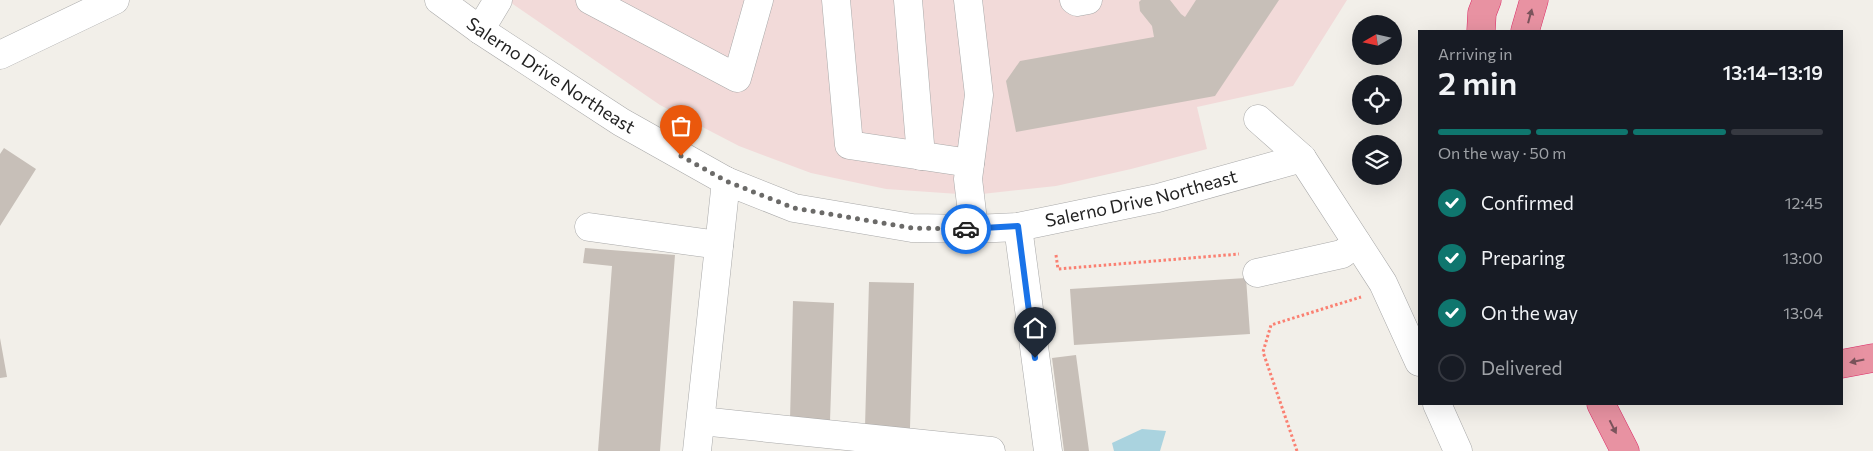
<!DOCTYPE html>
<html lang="en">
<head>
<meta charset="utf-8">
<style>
  :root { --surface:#171b24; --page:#242831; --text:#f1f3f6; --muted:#9ea1a6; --line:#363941; --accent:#0f766e }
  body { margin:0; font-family:Commissioner,sans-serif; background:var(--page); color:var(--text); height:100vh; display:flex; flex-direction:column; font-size:19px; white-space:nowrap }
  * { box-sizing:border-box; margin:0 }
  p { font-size:16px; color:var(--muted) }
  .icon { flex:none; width:28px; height:28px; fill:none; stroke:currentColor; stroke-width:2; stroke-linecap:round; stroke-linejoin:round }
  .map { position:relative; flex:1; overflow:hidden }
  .panel { position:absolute; left:1418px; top:30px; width:425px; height:375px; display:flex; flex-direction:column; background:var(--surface); border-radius:0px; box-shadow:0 5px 20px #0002 }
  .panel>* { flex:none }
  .needle { width:32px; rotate:261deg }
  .controls { position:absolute; left:1352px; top:15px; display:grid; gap:10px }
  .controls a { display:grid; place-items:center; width:50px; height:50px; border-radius:50%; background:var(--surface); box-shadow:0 5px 20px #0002; font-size:25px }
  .pin { position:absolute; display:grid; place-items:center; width:42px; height:42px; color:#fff; margin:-51px -21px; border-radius:50% 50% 50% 0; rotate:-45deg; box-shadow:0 0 5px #0007 }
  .pin .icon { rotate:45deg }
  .courier { position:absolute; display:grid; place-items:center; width:50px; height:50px; margin:-25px; border:4px solid #1a73e8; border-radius:50%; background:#fff; color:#222; box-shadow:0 1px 6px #0007 }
  .overview em { font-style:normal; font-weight:600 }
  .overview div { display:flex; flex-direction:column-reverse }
  .overview { display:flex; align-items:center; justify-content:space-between; height:85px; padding:0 20px }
  h1 { font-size:32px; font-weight:600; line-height:38px }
  .bar { display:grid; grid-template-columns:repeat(4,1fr); gap:8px 5px; align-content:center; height:60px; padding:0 20px }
  .bar i { height:6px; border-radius:4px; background:var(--line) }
  .bar .active { background:var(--accent) }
  .bar p { grid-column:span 4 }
  ol { padding:0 20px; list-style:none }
  li { display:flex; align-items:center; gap:15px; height:55px }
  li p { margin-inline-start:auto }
  li .icon { padding:5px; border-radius:50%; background:var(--accent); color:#fff; stroke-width:4 }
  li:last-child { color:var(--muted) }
  li i { width:28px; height:28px; border:2px solid var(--line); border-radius:50% }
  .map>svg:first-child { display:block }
  .commercial { fill:#f2dad9 }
  .water { fill:#aad3df }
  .building { fill:#c7bfb8 }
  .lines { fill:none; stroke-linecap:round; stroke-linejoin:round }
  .minor-casing { stroke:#a9a9a9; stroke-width:29 }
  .highway-casing { stroke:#dc2a67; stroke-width:29 }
  .path { stroke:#fa8072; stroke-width:3; stroke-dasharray:2.5 2.5; stroke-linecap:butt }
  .minor { stroke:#fff; stroke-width:28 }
  .highway { stroke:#e892a2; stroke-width:28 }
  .oneway { fill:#7b545c }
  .done { stroke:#6b6a68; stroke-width:5; stroke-dasharray:0 9 }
  .route { stroke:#1a73e8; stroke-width:6 }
  .labels { text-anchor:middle; stroke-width:5; stroke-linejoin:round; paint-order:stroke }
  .street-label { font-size:18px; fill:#222; stroke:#fff }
</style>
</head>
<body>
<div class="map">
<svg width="1873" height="451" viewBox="0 0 1873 451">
  <rect width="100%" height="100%" fill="#f2efe9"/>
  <path class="commercial" d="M 507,0 L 1347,0 L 1293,86 L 1197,107 L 1207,149 L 1131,169 L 1056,186 L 973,195 L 886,189 L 811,173 L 739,146 L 660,105 Z"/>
  <path class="water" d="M 1142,429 L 1166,431 L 1160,451 L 1114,451 L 1112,443 Z"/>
  <path class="building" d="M 1141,0 L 1170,0 L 1181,14 L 1185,17 L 1196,0 L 1279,0 L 1215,96 L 1016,132 L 1006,81 L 1020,61 L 1154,37 L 1152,26 L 1140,11 L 1139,2 Z
    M 4,148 L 36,169 L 0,226 L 0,154 Z
    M 585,248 L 675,255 L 660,451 L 598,451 L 612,266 L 583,263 Z
    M 1246,278 L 1250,334 L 1074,345 L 1070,289 Z
    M 869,282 L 914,283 L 910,428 L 865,427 Z
    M 793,301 L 834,303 L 830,421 L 790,420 Z
    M 0,338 L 7,377 L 0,378 Z
    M 1076,355 L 1089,451 L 1064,451 L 1052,358 Z"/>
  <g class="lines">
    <defs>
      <g id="minor">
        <path id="s1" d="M 439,0 L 480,30 L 621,122 L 726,181 L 794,208 L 912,228 L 974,229 L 1018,227 L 1158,198 L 1302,158"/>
        <path d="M 590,0 L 737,78 L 759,0"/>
        <path d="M 836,0 L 849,145 L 970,163"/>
        <path d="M 908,0 L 921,156"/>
        <path d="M 968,0 L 979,95 L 968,179 L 974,229"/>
        <path d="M 1074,0 L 1077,2 L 1088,0"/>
        <path d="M 480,30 L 498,0"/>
        <path d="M 0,55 L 115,0"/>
        <path d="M 1258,119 L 1302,158 L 1383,283 L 1419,362"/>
        <path d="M 589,227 L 719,245"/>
        <path d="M 1018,227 L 1048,451"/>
        <path d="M 1257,273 L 1342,254 L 1357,243"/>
        <path d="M 1437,404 L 1458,451"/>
        <path d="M 701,421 L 991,451"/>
        <path d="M 697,451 L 726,181"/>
      </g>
      <path id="highway" d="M 1481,31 L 1482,13 L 1487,0
        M 1525,31 L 1534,0
        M 1841,364 L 1873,358
        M 1601,404 L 1625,451"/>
    </defs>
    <use href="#minor" class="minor-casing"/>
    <use href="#highway" class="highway-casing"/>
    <path class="path" d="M 1056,255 L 1058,269 L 1239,254
      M 1297,451 L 1263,352 L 1271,325 L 1361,297"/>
    <use href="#minor" class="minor"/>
    <use href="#highway" class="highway"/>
  </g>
  <defs><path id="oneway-solid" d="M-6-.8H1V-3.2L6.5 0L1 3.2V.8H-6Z" transform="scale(1.25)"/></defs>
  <g class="oneway">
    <use href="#oneway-solid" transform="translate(1530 16) rotate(-75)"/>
    <use href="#oneway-solid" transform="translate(1857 361) rotate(168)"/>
    <use href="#oneway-solid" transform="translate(1613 427) rotate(63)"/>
  </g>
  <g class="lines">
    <path class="done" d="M 681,156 L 726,181 L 794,208 L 912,228 L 966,229"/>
    <path class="route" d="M 966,229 L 1018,226 L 1035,358"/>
  </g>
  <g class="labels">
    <g class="street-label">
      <text dy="6" stroke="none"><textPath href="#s1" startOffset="135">Salerno Drive Northeast</textPath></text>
      <text dy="6" stroke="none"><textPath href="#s1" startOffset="765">Salerno Drive Northeast</textPath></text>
    </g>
  </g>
</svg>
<div class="controls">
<a><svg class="needle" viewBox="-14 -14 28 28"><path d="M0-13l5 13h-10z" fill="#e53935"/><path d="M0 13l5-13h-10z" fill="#9ea1a6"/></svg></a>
<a><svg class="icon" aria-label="locate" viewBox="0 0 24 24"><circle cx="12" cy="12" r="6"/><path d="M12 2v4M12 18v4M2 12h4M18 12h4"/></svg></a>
<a><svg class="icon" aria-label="layers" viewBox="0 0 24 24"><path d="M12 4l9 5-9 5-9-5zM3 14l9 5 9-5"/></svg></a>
</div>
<div class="pin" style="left:681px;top:156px;background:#ea580c"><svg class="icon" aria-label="bag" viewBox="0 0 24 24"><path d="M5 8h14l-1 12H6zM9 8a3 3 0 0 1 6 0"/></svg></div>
<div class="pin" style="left:1035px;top:358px;background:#1f2937"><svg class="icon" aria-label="home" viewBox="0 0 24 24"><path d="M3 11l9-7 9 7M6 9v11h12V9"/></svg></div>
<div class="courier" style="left:966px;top:229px"><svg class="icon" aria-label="car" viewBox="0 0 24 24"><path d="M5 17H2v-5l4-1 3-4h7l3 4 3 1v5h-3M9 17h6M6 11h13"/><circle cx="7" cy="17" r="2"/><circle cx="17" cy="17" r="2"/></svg></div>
<section class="panel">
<div class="overview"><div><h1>2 min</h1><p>Arriving in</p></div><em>13:14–13:19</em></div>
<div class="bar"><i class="active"></i><i class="active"></i><i class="active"></i><i></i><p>On the way · 50 m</p></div>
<ol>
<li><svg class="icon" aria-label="check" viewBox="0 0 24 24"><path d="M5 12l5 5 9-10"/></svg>Confirmed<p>12:45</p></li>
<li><svg class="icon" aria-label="check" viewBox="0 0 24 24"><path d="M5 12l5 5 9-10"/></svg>Preparing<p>13:00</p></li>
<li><svg class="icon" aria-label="check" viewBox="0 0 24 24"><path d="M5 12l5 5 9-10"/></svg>On the way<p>13:04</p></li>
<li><i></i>Delivered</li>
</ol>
</section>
</div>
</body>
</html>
